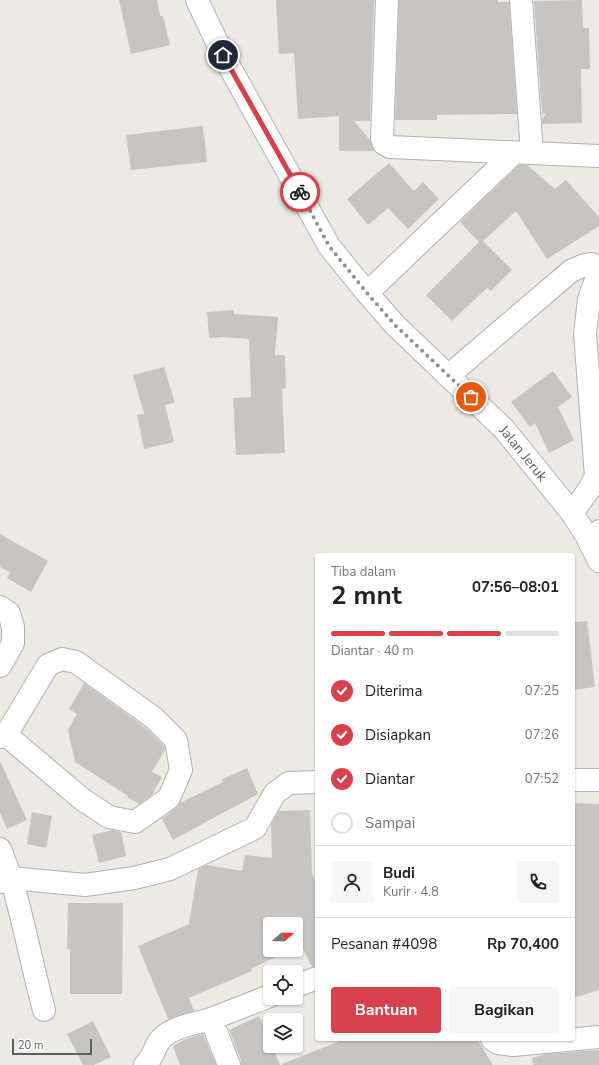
<!DOCTYPE html>
<html lang="id">
<head>
<meta charset="utf-8">
<style>
  :root { --surface:#fff; --page:#f6f6f6; --text:#222; --muted:#767676; --line:#e0e0e0; --accent:#d6414b }
  body { margin:0; font-family:"Nunito Sans",sans-serif; background:var(--page); color:var(--text); height:100vh; display:flex; flex-direction:column; font-size:15px; white-space:nowrap }
  * { box-sizing:border-box; margin:0 }
  p { font-size:13px; color:var(--muted) }
  .icon { flex:none; width:22px; height:22px; fill:none; stroke:currentColor; stroke-width:2; stroke-linecap:round; stroke-linejoin:round }
  .map { position:relative; flex:1; overflow:hidden }
  .panel { position:absolute; left:315px; top:553px; width:260px; height:488px; display:flex; flex-direction:column; background:var(--surface); border-radius:4px; box-shadow:0 1px 3px #0004 }
  .panel>* { flex:none }
  .needle { width:26px; rotate:71deg }
  .fabs { position:absolute; left:263px; top:917px; display:grid; gap:8px }
  .fabs a { display:grid; place-items:center; width:40px; height:40px; border-radius:4px; background:var(--surface); box-shadow:0 1px 3px #0004; font-size:20px }
  .scale { position:absolute; left:12px; bottom:10px; width:80px; box-sizing:border-box; padding-left:4px; border:2px solid #5c6063; border-top:0; font-size:11px; line-height:14px; white-space:nowrap; color:#5c6063; -webkit-text-stroke:3px #fff; paint-order:stroke }
  .pin { position:absolute; display:grid; place-items:center; width:34px; height:34px; color:#fff; margin:-17px; border:2px solid #fff; border-radius:50%; box-shadow:0 1px 4px #0007 }
  .courier { position:absolute; display:grid; place-items:center; width:40px; height:40px; margin:-20px; border:3px solid #d6414b; border-radius:50%; background:#fff; color:#222; box-shadow:0 1px 5px #0007 }
  .headline em { font-style:normal; font-weight:700 }
  .headline div { display:flex; flex-direction:column-reverse }
  .headline { display:flex; align-items:center; justify-content:space-between; height:68px; padding:0 16px }
  h1 { font-size:26px; font-weight:700; line-height:30px }
  .bar { display:grid; grid-template-columns:repeat(4,1fr); gap:6px 4px; align-content:center; height:48px; padding:0 16px }
  .bar i { height:5px; border-radius:3px; background:var(--line) }
  .bar .selected { background:var(--accent) }
  .bar p { grid-column:span 4 }
  .line { display:flex; align-items:center; gap:10px; padding:0 16px; border-top:1px solid var(--line) }
  .line div { flex:1 }
  .round { display:grid; place-items:center; flex:none; width:42px; height:42px; border-radius:4px; background:var(--page) }
  ol { padding:0 16px; list-style:none }
  li { display:flex; align-items:center; gap:12px; height:44px }
  li p { margin-inline-start:auto }
  li .icon { padding:4px; border-radius:50%; background:var(--accent); color:#fff; stroke-width:4 }
  li:last-child { color:var(--muted) }
  li i { width:22px; height:22px; border:2px solid var(--line); border-radius:50% }
  .action { display:flex; gap:8px; margin-top:auto; padding:8px 16px }
  .action a { flex:1; height:46px; border-radius:4px; background:var(--accent); color:#fff; font-size:16px; font-weight:700; line-height:46px; text-align:center }
  .action a+a { background:var(--page); color:var(--text) }
  .map>svg:first-child { display:block }
  .building { fill:#c8c5c1 }
  .lines { fill:none; stroke-linecap:round; stroke-linejoin:round }
  .lane-casing { stroke:#afb2b5; stroke-width:18 }
  .street-casing { stroke:#afb2b5; stroke-width:24 }
  .secondary-casing { stroke:#b0b4b7; stroke-width:24 }
  .lane { stroke:#fff; stroke-width:16 }
  .street { stroke:#fff; stroke-width:22 }
  .secondary { stroke:#fff; stroke-width:22 }
  .done { stroke:#8f9090; stroke-width:4; stroke-dasharray:0 7.2 }
  .route { stroke:#d6414b; stroke-width:5 }
  .labels { text-anchor:middle; stroke-width:3.5; stroke-linejoin:round; paint-order:stroke }
  .street-label { font-size:14px; fill:#5c6063; stroke:#fff }
</style>
</head>
<body>
<div class="map">
<svg width="599" height="1065" viewBox="0 0 599 1065">
  <rect width="100%" height="100%" fill="#edeae4"/>
  <path class="building" d="M 119,0 L 157,0 L 160,16 L 163,16 L 170,45 L 131,54 Z
    M 276,0 L 374,0 L 370,121 L 354,121 L 370,140 L 374,151 L 339,151 L 339,116 L 298,119 L 294,53 L 279,54 Z
    M 399,0 L 498,0 L 498,2 L 509,2 L 517,114 L 437,115 L 437,120 L 395,120 Z
    M 582,0 L 583,28 L 589,28 L 590,69 L 581,69 L 582,123 L 542,124 L 542,119 L 546,114 L 542,114 L 534,1 Z
    M 203,126 L 207,162 L 131,170 L 126,135 Z
    M 389,163 L 414,191 L 423,182 L 439,199 L 408,229 L 388,208 L 368,225 L 347,199 Z
    M 519,165 L 527,165 L 555,189 L 566,180 L 599,217 L 599,226 L 547,259 L 516,211 L 483,241 L 512,270 L 491,291 L 487,288 L 452,321 L 426,295 L 479,242 L 460,222 Z
    M 234,310 L 234,314 L 278,317 L 275,355 L 285,355 L 286,388 L 282,389 L 285,453 L 236,455 L 233,398 L 251,397 L 249,339 L 223,337 L 209,338 L 207,312 Z
    M 164,367 L 175,403 L 165,405 L 174,442 L 144,449 L 137,415 L 144,414 L 133,375 Z
    M 553,371 L 572,397 L 558,407 L 574,440 L 549,453 L 535,423 L 530,427 L 511,402 Z
    M 0,534 L 48,561 L 31,592 L 7,578 L 10,572 L 0,567 Z
    M 587,621 L 595,687 L 573,690 L 573,622 Z
    M 84,683 L 146,728 L 164,746 L 165,750 L 152,772 L 162,777 L 152,795 L 139,804 L 127,797 L 128,796 L 75,762 L 68,730 L 77,714 L 69,709 Z
    M 0,761 L 27,820 L 7,829 L 0,813 Z
    M 247,768 L 258,794 L 173,840 L 162,819 L 176,808 L 180,803 L 223,782 L 222,779 Z
    M 573,803 L 599,804 L 599,990 L 573,998 Z
    M 310,810 L 312,874 L 317,884 L 317,966 L 312,967 L 301,945 L 296,947 L 296,924 L 270,924 L 270,950 L 290,950 L 251,969 L 252,971 L 189,998 L 194,1011 L 168,1019 L 138,946 L 189,924 L 198,869 L 207,865 L 242,871 L 245,855 L 272,858 L 271,825 L 279,811 Z
    M 32,812 L 52,816 L 46,848 L 27,844 Z
    M 112,830 L 121,832 L 126,856 L 99,863 L 92,835 Z
    M 68,903 L 123,903 L 122,994 L 70,994 L 70,949 L 67,949 Z
    M 259,1016 L 270,1042 L 270,1046 L 272,1046 L 280,1065 L 241,1065 L 241,1060 L 229,1030 Z
    M 93,1021 L 111,1057 L 94,1065 L 83,1065 L 67,1034 Z
    M 203,1034 L 216,1065 L 180,1065 L 173,1046 L 186,1039 Z
    M 345,1039 L 477,1039 L 493,1065 L 283,1065 L 282,1064 Z
    M 599,1050 L 599,1065 L 533,1065 L 532,1058 L 546,1054 Z"/>
  <g class="lines">
    <defs>
      <path id="lane" d="M 586,535 L 599,528"/>
      <path id="street" d="M 387,0 L 382,139 L 384,144 L 390,147 L 599,156
        M 521,0 L 532,153
        M 367,293 L 514,153
        M 448,376 L 571,271 L 582,266 L 591,264 L 599,270
        M 572,513 L 590,488 L 596,476 L 585,334 L 589,299 L 599,271
        M 0,607 L 9,613 L 13,627 L 13,643 L 0,666
        M 0,737 L 6,735 L 48,665 L 62,659 L 76,662 L 154,718 L 176,740 L 181,770 L 169,798 L 135,822 L 109,817 L 82,799 L 6,735
        M 573,780 L 599,780
        M 0,849 L 11,878 L 85,885 L 134,878 L 170,869 L 255,828 L 275,793 L 289,783 L 317,782
        M 0,882 L 11,878 C 24,922 32,966 44,1010
        M 296,986 L 317,978
        M 492,1039 L 498,1043 L 513,1045 L 599,1037
        M 145,1065 C 154,1056 152,1053 158,1043 C 168,1027 194,1024 211,1019
        M 229,1065 L 211,1019 L 270,996"/>
      <g id="secondary">
        <path id="s1" d="M 197,0 L 223,55 L 329,246 L 367,293 L 395,325 L 504,429 L 572,513 L 586,535 L 599,561"/>
      </g>
    </defs>
    <use href="#lane" class="lane-casing"/>
    <use href="#street" class="street-casing"/>
    <use href="#secondary" class="secondary-casing"/>
    <use href="#lane" class="lane"/>
    <use href="#street" class="street"/>
    <use href="#secondary" class="secondary"/>
  </g>
  <g class="lines">
    <path class="done" d="M 300,192 L 329,246 L 367,293 L 395,325 L 471,397"/>
    <path class="route" d="M 223,55 L 300,192"/>
  </g>
  <g class="labels">
    <g class="street-label">
      <text dy="5" stroke="none"><textPath href="#s1" startOffset="564">Jalan Jeruk</textPath></text>
    </g>
  </g>
</svg>
<div class="fabs">
<a><svg class="needle" viewBox="-14 -14 28 28"><path d="M0-13l5 13h-10z" fill="#e53935"/><path d="M0 13l5-13h-10z" fill="#767676"/></svg></a>
<a><svg class="icon" aria-label="locate" viewBox="0 0 24 24"><circle cx="12" cy="12" r="6"/><path d="M12 2v4M12 18v4M2 12h4M18 12h4"/></svg></a>
<a><svg class="icon" aria-label="layers" viewBox="0 0 24 24"><path d="M12 4l9 5-9 5-9-5zM3 14l9 5 9-5"/></svg></a>
</div>
<div class="scale">20 m</div>
<div class="pin" style="left:471px;top:397px;background:#ea580c"><svg class="icon" aria-label="bag" viewBox="0 0 24 24"><path d="M5 8h14l-1 12H6zM9 8a3 3 0 0 1 6 0"/></svg></div>
<div class="pin" style="left:223px;top:55px;background:#1f2937"><svg class="icon" aria-label="home" viewBox="0 0 24 24"><path d="M3 11l9-7 9 7M6 9v11h12V9"/></svg></div>
<div class="courier" style="left:300px;top:192px"><svg class="icon" aria-label="bike" viewBox="0 0 24 24"><circle cx="6" cy="16" r="4"/><circle cx="18" cy="16" r="4"/><path d="M6 16l4-8h5l3 8M10 8l3 8H6M13 5h3"/></svg></div>
<section class="panel">
<div class="headline"><div><h1>2 mnt</h1><p>Tiba dalam</p></div><em>07:56–08:01</em></div>
<div class="bar"><i class="selected"></i><i class="selected"></i><i class="selected"></i><i></i><p>Diantar · 40 m</p></div>
<ol>
<li><svg class="icon" aria-label="check" viewBox="0 0 24 24"><path d="M5 12l5 5 9-10"/></svg>Diterima<p>07:25</p></li>
<li><svg class="icon" aria-label="check" viewBox="0 0 24 24"><path d="M5 12l5 5 9-10"/></svg>Disiapkan<p>07:26</p></li>
<li><svg class="icon" aria-label="check" viewBox="0 0 24 24"><path d="M5 12l5 5 9-10"/></svg>Diantar<p>07:52</p></li>
<li><i></i>Sampai</li>
</ol>
<div class="line" style="height:72px"><a class="round"><svg class="icon" aria-label="person" viewBox="0 0 24 24"><circle cx="12" cy="8" r="4"/><path d="M4 21q1-7 8-7t8 7"/></svg></a><div><b>Budi</b><p>Kurir · 4.8</p></div><a class="round"><svg class="icon" aria-label="phone" viewBox="0 0 24 24"><path d="M5 4h4l2 5-3 2q2 4 5 5l2-3 5 2v4C11 20 4 13 5 4z"/></svg></a></div>
<div class="line" style="height:52px"><div>Pesanan #4098</div><b>Rp 70,400</b></div>
<div class="action"><a>Bantuan</a><a>Bagikan</a></div>
</section>
</div>
</body>
</html>
